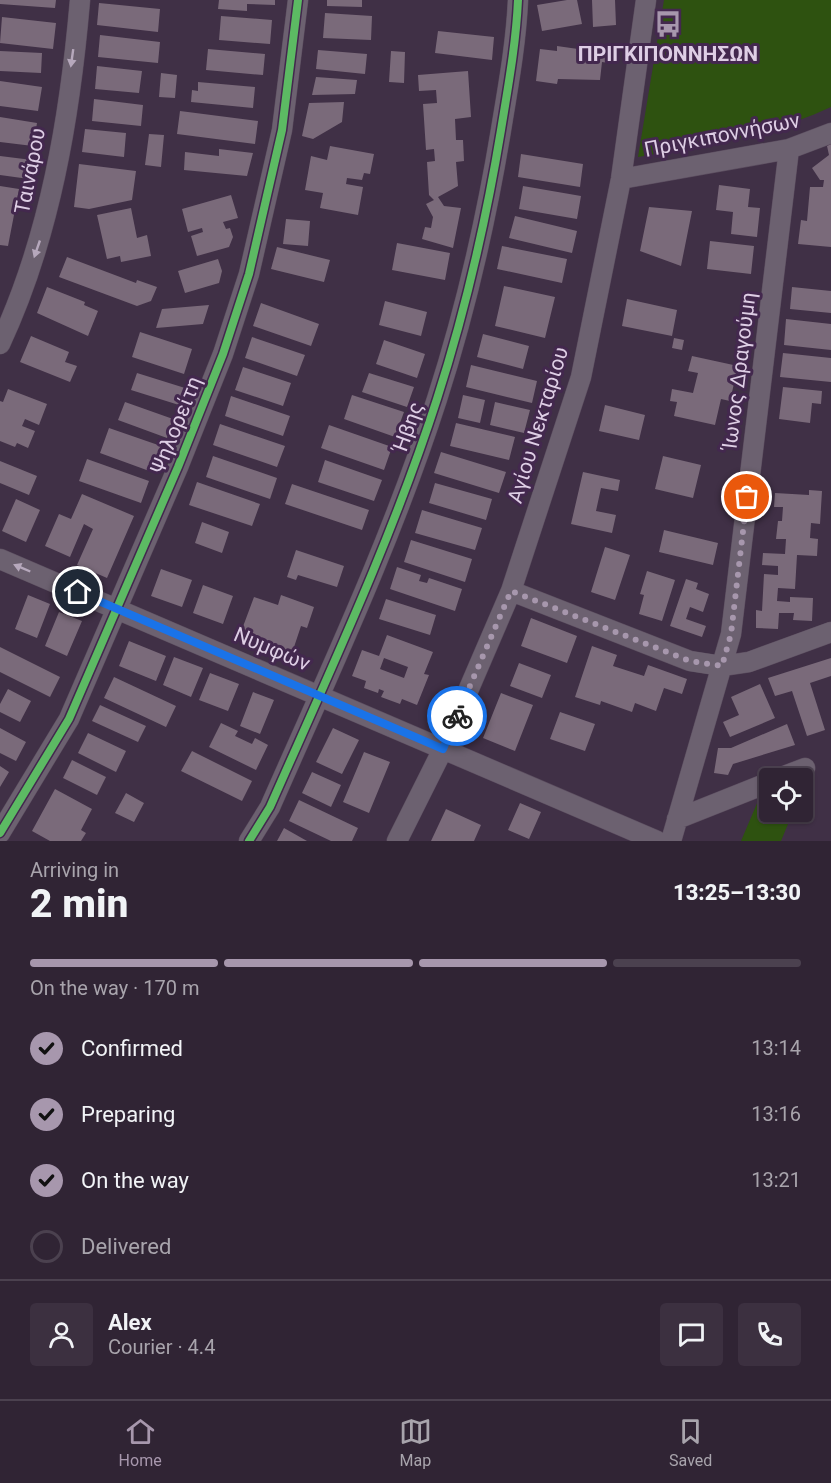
<!DOCTYPE html>
<html lang="en">
<head>
<meta charset="utf-8">
<style>
  :root { --surface:#302434; --page:#3c3040; --text:#f1f3f6; --muted:#a8a4ac; --line:#4b414f; --accent:#a797ad }
  body { margin:0; font-family:Roboto,sans-serif; background:var(--page); color:var(--text); height:100vh; display:flex; flex-direction:column; font-size:22px; white-space:nowrap }
  * { box-sizing:border-box; margin:0 }
  p { font-size:20px; color:var(--muted) }
  .icon { flex:none; width:33px; height:33px; fill:none; stroke:currentColor; stroke-width:2; stroke-linecap:round; stroke-linejoin:round }
  .map { position:relative; height:841px; overflow:hidden }
  .panel { display:flex; flex-direction:column; background:var(--surface); flex:1 }
  .panel>* { flex:none }
  .tools { position:absolute; left:759px; top:768px; display:grid; gap:12px }
  .tools a { display:grid; place-items:center; width:54px; height:54px; border-radius:6px; background:var(--surface); box-shadow:0 2px 4px #0004,0 0 0 2px var(--line); font-size:30px }
  .pin { position:absolute; display:grid; place-items:center; width:51px; height:51px; color:#fff; margin:-26px; border:3px solid #fff; border-radius:50%; box-shadow:0 2px 6px #0007 }
  .courier { position:absolute; display:grid; place-items:center; width:60px; height:60px; margin:-30px; border:4px solid #1a73e8; border-radius:50%; background:#fff; color:#222; box-shadow:0 2px 8px #0007 }
  .head em { font-style:normal; font-weight:800 }
  .head div { display:flex; flex-direction:column-reverse }
  .head { display:flex; align-items:center; justify-content:space-between; height:102px; padding:0 30px }
  h1 { font-size:39px; font-weight:800; line-height:45px }
  .bar { display:grid; grid-template-columns:repeat(4,1fr); gap:9px 6px; align-content:center; height:72px; padding:0 30px }
  .bar i { height:8px; border-radius:4px; background:var(--line) }
  .bar .current { background:var(--accent) }
  .bar p { grid-column:span 4 }
  .line { display:flex; align-items:center; gap:15px; padding:0 30px; border-top:2px solid var(--line) }
  .line div { flex:1 }
  .round { display:grid; place-items:center; flex:none; width:63px; height:63px; border-radius:6px; background:var(--page) }
  ol { padding:0 30px; list-style:none }
  li { display:flex; align-items:center; gap:18px; height:66px }
  li p { margin-inline-start:auto }
  li .icon { padding:6px; border-radius:50%; background:var(--accent); color:#111; stroke-width:4 }
  li:last-child { color:var(--muted) }
  li i { width:33px; height:33px; border:3px solid var(--line); border-radius:50% }
  .tab-bar { display:flex; justify-content:space-around; align-items:center; height:84px; border-top:2px solid var(--line); background:var(--surface); font-size:16px; color:var(--muted) }
  .tab-bar a { display:grid; justify-items:center; gap:3px }
  .tab-bar .current { color:var(--accent) }
  .map>svg:first-child { display:block }
  .green { fill:#2e5210 }
  .building { fill:#7a6a7a; fill-rule:evenodd }
  .lines { fill:none; stroke-linecap:round; stroke-linejoin:round }
  .minor-casing { stroke:#5b4d5f; stroke-width:21 }
  .minor { stroke:#6c6170; stroke-width:20 }
  .cycleway-casing { stroke:#43284e; stroke-width:11 }
  .cycleway { stroke:#5cba63; stroke-width:8 }
  .oneway { fill:#b6a8bc }
  .done { stroke:#a797ad; stroke-width:6; stroke-dasharray:0 10.8 }
  .route { stroke:#1a73e8; stroke-width:8 }
  .labels { text-anchor:middle; stroke-width:6; stroke-linejoin:round; paint-order:stroke }
  .poi-label { font-size:21px; font-weight:bold; fill:#decee5; stroke:#43284e }
  .street-label { font-size:21px; fill:#decee5; stroke:#43284e }
</style>
</head>
<body>
<div class="map">
<svg width="831" height="841" viewBox="0 0 831 841">
  <rect width="100%" height="100%" fill="#403046"/>
  <path class="green" d="M 664,0 L 831,0 L 831,107 C 769,136 704,146 638,157 Z
    M 758,801 L 769,801 L 770,812 L 793,812 L 781,841 L 741,841 Z"/>
  <path class="building" d="M 0,0 L 56,0 L 55,8 L 0,4 Z
    M 219,0 L 275,0 L 275,5 L 247,4 L 247,11 L 218,9 Z
    M 327,0 L 362,0 L 362,7 L 327,6 Z
    M 567,0 L 577,0 L 582,24 L 542,31 L 537,5 Z
    M 592,0 L 615,0 L 616,25 L 593,27 Z
    M 99,3 L 160,9 L 158,32 L 97,25 Z
    M 325,13 L 372,16 L 371,40 L 323,38 Z
    M 221,16 L 272,20 L 270,44 L 219,40 Z
    M 2,17 L 56,23 L 53,49 L 0,43 Z
    M 438,31 L 494,37 L 492,60 L 435,53 Z
    M 100,35 L 160,42 L 158,63 L 98,57 Z
    M 579,44 L 611,48 L 609,63 L 602,62 L 600,80 L 558,79 L 557,84 L 536,81 L 540,49 L 557,51 L 557,46 L 578,49 Z
    M 208,49 L 265,54 L 263,75 L 206,70 Z
    M 318,50 L 367,54 L 365,74 L 316,69 Z
    M 0,51 L 42,53 L 41,73 L 0,71 Z
    M 391,51 L 405,52 L 404,83 L 389,82 Z
    M 97,66 L 142,71 L 139,93 L 95,89 Z
    M 468,71 L 471,117 L 455,119 L 456,140 L 463,140 L 464,161 L 456,162 L 458,186 L 438,197 L 444,206 L 461,208 L 453,248 L 422,239 L 425,227 L 431,228 L 433,217 L 426,204 L 434,200 L 429,195 L 427,162 L 435,161 L 434,149 L 426,150 L 423,104 L 437,103 L 436,90 L 419,91 L 418,75 Z
    M 161,73 L 177,75 L 175,98 L 159,97 Z
    M 316,77 L 357,80 L 355,94 L 312,95 Z
    M 0,81 L 42,87 L 38,111 L 0,106 Z
    M 198,82 L 255,87 L 253,108 L 191,102 L 192,90 L 198,91 Z
    M 94,99 L 143,105 L 141,126 L 92,121 Z
    M 344,102 L 342,122 L 313,139 L 302,136 L 309,103 Z
    M 180,111 L 258,121 L 255,144 L 177,134 Z
    M 0,117 L 37,123 L 33,146 L 0,142 Z
    M 85,129 L 126,133 L 124,157 L 82,152 Z
    M 149,134 L 164,135 L 161,167 L 145,165 Z
    M 831,144 L 831,247 L 798,244 L 801,220 L 807,221 L 810,187 L 823,187 L 824,180 L 820,180 L 812,168 L 829,155 L 827,146 Z
    M 330,146 L 374,154 L 370,174 L 364,173 L 362,180 L 347,178 L 346,184 L 363,187 L 358,215 L 320,208 L 323,193 L 305,190 L 311,156 L 327,160 Z
    M 219,149 L 253,153 L 247,176 L 184,170 L 185,152 L 219,156 Z
    M 521,154 L 583,164 L 580,187 L 518,177 Z
    M 0,156 L 32,160 L 29,179 L 0,175 Z
    M 79,164 L 136,171 L 132,200 L 89,209 L 74,207 Z
    M 719,185 L 750,189 L 748,207 L 760,208 L 757,237 L 731,234 L 733,212 L 716,210 Z
    M 0,186 L 19,189 L 8,246 L 0,245 Z
    M 523,186 L 581,196 L 577,219 L 519,209 Z
    M 231,195 L 238,218 L 223,222 L 226,229 L 230,228 L 233,237 L 229,247 L 197,256 L 191,236 L 203,232 L 202,228 L 188,232 L 182,209 Z
    M 649,207 L 692,211 L 681,266 L 640,251 Z
    M 131,208 L 137,238 L 147,235 L 151,256 L 121,262 L 120,256 L 107,259 L 97,215 Z
    M 515,216 L 577,231 L 572,253 L 509,238 Z
    M 286,219 L 310,221 L 308,246 L 283,244 Z
    M 710,241 L 754,246 L 751,274 L 707,269 Z
    M 397,243 L 450,253 L 445,280 L 392,270 Z
    M 502,246 L 567,259 L 562,283 L 497,269 Z
    M 277,247 L 330,260 L 324,282 L 271,269 Z
    M 67,257 L 136,283 L 137,280 L 157,287 L 151,301 L 137,306 L 59,277 Z
    M 218,259 L 222,271 L 219,283 L 185,293 L 178,271 Z
    M 504,286 L 555,297 L 545,338 L 495,326 Z
    M 47,287 L 85,302 L 84,305 L 98,311 L 88,336 L 37,313 Z
    M 792,287 L 831,291 L 831,313 L 790,309 Z
    M 627,299 L 677,310 L 672,336 L 622,326 Z
    M 385,301 L 427,312 L 421,336 L 379,325 Z
    M 261,303 L 319,324 L 311,346 L 253,326 Z
    M 209,305 L 203,324 L 156,328 L 162,309 Z
    M 786,319 L 831,324 L 831,350 L 784,345 Z
    M 140,332 L 192,349 L 184,374 L 132,357 Z
    M 483,334 L 529,346 L 523,369 L 477,357 Z
    M 31,336 L 69,352 L 65,362 L 77,366 L 70,382 L 20,362 Z
    M 252,337 L 305,355 L 297,376 L 245,358 Z
    M 674,338 L 684,340 L 682,350 L 672,348 Z
    M 384,340 L 425,354 L 417,378 L 376,364 Z
    M 783,353 L 831,358 L 831,382 L 780,377 Z
    M 692,356 L 738,366 L 730,401 L 721,399 L 715,425 L 674,416 L 677,402 L 670,401 L 672,389 L 693,393 L 698,373 L 688,371 Z
    M 471,365 L 537,381 L 532,403 L 466,387 Z
    M 243,367 L 291,383 L 283,406 L 235,390 Z
    M 137,373 L 185,388 L 179,405 L 131,390 Z
    M 369,373 L 414,387 L 407,407 L 362,392 Z
    M 783,387 L 822,391 L 821,404 L 812,403 L 810,423 L 779,419 Z
    M 8,389 L 47,404 L 39,425 L 25,419 L 22,426 L 35,431 L 28,448 L 17,443 L 15,447 L 0,441 L 0,401 L 3,402 Z
    M 352,395 L 404,412 L 395,437 L 344,419 Z
    M 463,395 L 485,400 L 480,423 L 458,418 Z
    M 231,396 L 290,416 L 283,436 L 225,416 Z
    M 125,402 L 173,419 L 167,438 L 118,420 Z
    M 495,402 L 530,410 L 524,433 L 490,425 Z
    M 605,405 L 645,415 L 639,440 L 599,431 Z
    M 456,423 L 515,437 L 509,460 L 450,446 Z
    M 220,424 L 285,446 L 277,467 L 213,445 Z
    M 329,425 L 392,447 L 384,470 L 321,448 Z
    M 109,428 L 161,446 L 152,472 L 100,453 Z
    M 441,452 L 506,472 L 499,493 L 434,473 Z
    M 213,456 L 277,478 L 270,499 L 206,477 Z
    M 663,456 L 701,465 L 693,498 L 655,489 Z
    M 87,459 L 149,481 L 141,503 L 79,481 Z
    M 325,460 L 382,480 L 374,501 L 318,482 Z
    M 0,461 L 37,476 L 29,495 L 0,483 Z
    M 583,472 L 620,480 L 618,491 L 601,488 L 596,511 L 616,515 L 612,533 L 571,524 Z
    M 197,482 L 260,504 L 252,526 L 189,505 Z
    M 435,483 L 492,499 L 486,520 L 429,503 Z
    M 292,484 L 369,510 L 362,530 L 285,504 Z
    M 809,490 L 822,491 L 820,524 L 811,523 L 810,538 L 818,539 L 817,556 L 797,555 L 795,589 L 778,588 L 777,601 L 790,602 L 790,597 L 813,598 L 812,621 L 793,620 L 794,613 L 779,613 L 778,629 L 756,628 L 756,610 L 762,611 L 764,574 L 778,575 L 778,566 L 762,565 L 763,553 L 785,554 L 786,539 L 776,539 L 778,521 L 782,521 L 783,507 L 774,507 L 775,493 L 809,495 Z
    M 82,494 L 134,516 L 107,578 L 77,565 L 93,529 L 84,524 L 70,557 L 45,546 L 59,514 L 71,519 Z
    M 16,499 L 40,510 L 26,542 L 2,531 Z
    M 422,510 L 482,528 L 475,550 L 415,533 Z
    M 202,522 L 229,532 L 222,553 L 195,543 Z
    M 664,530 L 718,543 L 713,565 L 659,552 Z
    M 411,540 L 472,559 L 465,582 L 404,562 Z
    M 605,547 L 630,555 L 615,600 L 591,592 Z
    M 296,550 L 344,566 L 337,587 L 298,575 L 296,580 L 287,577 Z
    M 397,567 L 421,575 L 419,581 L 427,583 L 429,578 L 462,589 L 455,611 L 390,589 Z
    M 161,569 L 192,580 L 182,607 L 151,596 Z
    M 647,571 L 675,580 L 662,621 L 639,614 L 644,595 L 640,594 Z
    M 686,579 L 698,583 L 696,589 L 709,594 L 703,612 L 690,607 L 686,619 L 706,626 L 702,637 L 670,626 Z
    M 203,585 L 233,596 L 223,624 L 193,613 Z
    M 28,595 L 50,604 L 37,638 L 15,629 Z
    M 281,595 L 314,607 L 307,628 L 301,626 L 291,656 L 258,644 L 260,639 L 241,632 L 254,597 L 278,605 Z
    M 386,599 L 436,615 L 430,635 L 379,619 Z
    M 59,612 L 82,621 L 67,656 L 45,646 Z
    M 531,618 L 577,636 L 567,663 L 521,646 Z
    M 387,635 L 433,652 L 424,674 L 429,675 L 417,705 L 402,699 L 400,704 L 381,697 L 384,691 L 379,689 L 378,693 L 364,688 L 366,681 L 352,676 L 362,650 L 379,656 ZM 384,658 L 408,667 L 404,678 L 380,669 Z
    M 129,641 L 166,656 L 156,681 L 119,666 Z
    M 592,646 L 617,655 L 613,666 L 644,676 L 648,665 L 687,679 L 682,694 L 664,688 L 656,711 L 635,703 L 632,712 L 601,701 L 600,705 L 575,697 Z
    M 0,647 L 60,677 L 50,697 L 0,672 Z
    M 174,657 L 203,668 L 191,697 L 163,685 Z
    M 831,658 L 831,676 L 810,683 L 825,730 L 807,736 L 792,691 L 775,696 L 768,678 Z
    M 519,663 L 551,675 L 542,698 L 510,686 Z
    M 210,673 L 239,684 L 228,711 L 199,700 Z
    M 114,677 L 176,706 L 166,727 L 104,698 Z
    M 760,684 L 775,718 L 730,737 L 723,722 L 739,715 L 731,697 Z
    M 8,689 L 31,701 L 20,722 L 0,712 L 0,704 Z
    M 253,692 L 274,700 L 260,734 L 240,726 Z
    M 501,693 L 533,705 L 515,751 L 483,738 Z
    M 100,705 L 146,726 L 138,742 L 92,721 Z
    M 560,712 L 595,724 L 585,751 L 550,739 Z
    M 221,723 L 238,731 L 235,736 L 252,744 L 255,738 L 268,745 L 256,770 L 209,747 Z
    M 787,724 L 795,745 L 733,764 L 728,775 L 714,773 L 718,748 L 731,748 Z
    M 0,728 L 26,742 L 16,761 L 0,753 Z
    M 333,728 L 359,740 L 342,774 L 316,762 Z
    M 88,733 L 126,751 L 116,772 L 78,753 Z
    M 192,751 L 252,781 L 242,801 L 181,771 Z
    M 364,752 L 390,762 L 369,813 L 343,802 Z
    M 72,760 L 106,777 L 97,795 L 63,778 Z
    M 0,766 L 9,772 L 0,787 Z
    M 312,772 L 341,785 L 331,807 L 302,793 Z
    M 55,789 L 92,809 L 81,830 L 86,833 L 81,841 L 50,841 L 32,831 Z
    M 126,793 L 144,803 L 134,822 L 115,813 Z
    M 299,800 L 358,828 L 352,841 L 331,841 L 289,821 Z
    M 520,803 L 541,812 L 529,839 L 508,830 Z
    M 446,809 L 481,825 L 474,841 L 431,841 Z
    M 284,828 L 307,841 L 277,841 Z"/>
  <g class="lines">
    <defs>
      <path id="minor" d="M 621,179 L 789,149 L 831,133
        M 0,344 C 50,237 70,117 80,0
        M 0,559 L 657,841
        M 511,591 L 690,661 L 722,666 L 749,662 L 831,632
        M 779,778 L 805,768
        M 677,819 L 770,782
        M 0,833 L 69,719 L 178,467 L 223,354 L 249,274 L 282,130 L 298,0
        M 249,841 L 270,807 C 329,673 392,539 437,399 C 465,312 486,221 501,130 C 508,87 516,44 518,0
        M 397,841 L 443,749 L 511,591 L 581,377 L 621,179 L 646,0
        M 671,841 L 731,634 L 789,149"/>
    </defs>
    <use href="#minor" class="minor-casing"/>
    <use href="#minor" class="minor"/>
    <defs>
      <path id="cycleway" d="M 0,833 L 69,719 L 178,467 L 223,354 L 249,274 L 282,130 L 298,0
        M 249,841 L 270,807 C 329,673 392,539 437,399 C 465,312 486,221 501,130 C 508,87 516,44 518,0"/>
    </defs>
    <use href="#cycleway" class="cycleway-casing"/>
    <use href="#cycleway" class="cycleway"/>
  </g>
  <defs><path id="oneway-solid" d="M-6-.8H1V-3.2L6.5 0L1 3.2V.8H-6Z" transform="scale(1.5)"/></defs>
  <g class="oneway">
    <use href="#oneway-solid" transform="translate(72 58) rotate(98)"/>
    <use href="#oneway-solid" transform="translate(37 249) rotate(109)"/>
    <use href="#oneway-solid" transform="translate(22 568) rotate(-157)"/>
  </g>
  <g class="lines">
    <path class="done" d="M 457,716 L 511,591 L 690,661 L 722,666 L 731,634 L 747,497"/>
    <path class="route" d="M 78,592 L 443,749 L 457,716"/>
  </g>
  <defs>
    <symbol id="bus-bare" viewBox="-9 -9 18 18"><path d="M-5-6H5V4H4V6H2V4H-2V6H-4V4H-5ZM-3.5-4V0h7V-4ZM-3.5 1.2v1.5H-2V1.2ZM2 1.2v1.5H3.5V1.2Z" fill="#a797ad" stroke="#43284e" stroke-width="2.5" paint-order="stroke"/></symbol>
  </defs>
  <g fill-rule="evenodd">
    <use href="#bus-bare" x="649" y="5" width="38" height="38"/>
  </g>
  <g class="labels">
    <g class="poi-label">
      <text x="668" y="61">ΠΡΙΓΚΙΠΟΝΝΗΣΩΝ</text>
    </g>
    <g class="street-label">
      <text transform="translate(722 135) rotate(-11)" y="7">Πριγκιποννήσων</text>
      <text transform="translate(30 171) rotate(-79)" y="7">Ταινάρου</text>
      <text transform="translate(739 371) rotate(-83)" y="7">Ίωνος Δραγούμη</text>
      <text transform="translate(176 425) rotate(-68)" y="7">Ψηλορείτη</text>
      <text transform="translate(538 425) rotate(-73)" y="7">Αγίου Νεκταρίου</text>
      <text transform="translate(408 427) rotate(-70)" y="7">Ήβης</text>
      <text transform="translate(272 649) rotate(23)" y="7">Νυμφών</text>
    </g>
  </g>
</svg>
<div class="tools">
<a><svg class="icon" aria-label="locate" viewBox="0 0 24 24"><circle cx="12" cy="12" r="6"/><path d="M12 2v4M12 18v4M2 12h4M18 12h4"/></svg></a>
</div>
<div class="pin" style="left:747px;top:497px;background:#ea580c"><svg class="icon" aria-label="bag" viewBox="0 0 24 24"><path d="M5 8h14l-1 12H6zM9 8a3 3 0 0 1 6 0"/></svg></div>
<div class="pin" style="left:78px;top:592px;background:#1f2937"><svg class="icon" aria-label="home" viewBox="0 0 24 24"><path d="M3 11l9-7 9 7M6 9v11h12V9"/></svg></div>
<div class="courier" style="left:457px;top:716px"><svg class="icon" aria-label="bike" viewBox="0 0 24 24"><circle cx="6" cy="16" r="4"/><circle cx="18" cy="16" r="4"/><path d="M6 16l4-8h5l3 8M10 8l3 8H6M13 5h3"/></svg></div>
</div>
<section class="panel">
<div class="head"><div><h1>2 min</h1><p>Arriving in</p></div><em>13:25–13:30</em></div>
<div class="bar"><i class="current"></i><i class="current"></i><i class="current"></i><i></i><p>On the way · 170 m</p></div>
<ol>
<li><svg class="icon" aria-label="check" viewBox="0 0 24 24"><path d="M5 12l5 5 9-10"/></svg>Confirmed<p>13:14</p></li>
<li><svg class="icon" aria-label="check" viewBox="0 0 24 24"><path d="M5 12l5 5 9-10"/></svg>Preparing<p>13:16</p></li>
<li><svg class="icon" aria-label="check" viewBox="0 0 24 24"><path d="M5 12l5 5 9-10"/></svg>On the way<p>13:21</p></li>
<li><i></i>Delivered</li>
</ol>
<div class="line" style="height:108px"><a class="round"><svg class="icon" aria-label="person" viewBox="0 0 24 24"><circle cx="12" cy="8" r="4"/><path d="M4 21q1-7 8-7t8 7"/></svg></a><div><b>Alex</b><p>Courier · 4.4</p></div><a class="round"><svg class="icon" aria-label="chat" viewBox="0 0 24 24"><path d="M4 5h16v11H9l-5 4z"/></svg></a><a class="round"><svg class="icon" aria-label="phone" viewBox="0 0 24 24"><path d="M5 4h4l2 5-3 2q2 4 5 5l2-3 5 2v4C11 20 4 13 5 4z"/></svg></a></div>
</section>
<nav class="tab-bar">
<a class="current"><svg class="icon" aria-label="home" viewBox="0 0 24 24"><path d="M3 11l9-7 9 7M6 9v11h12V9"/></svg>Home</a>
<a><svg class="icon" aria-label="map" viewBox="0 0 24 24"><path d="M3 6l6-2 6 2 6-2v14l-6 2-6-2-6 2zM9 4v14M15 6v14"/></svg>Map</a>
<a><svg class="icon" aria-label="saved" viewBox="0 0 24 24"><path d="M7 4h10v16l-5-4-5 4z"/></svg>Saved</a>
</nav>
</body>
</html>
